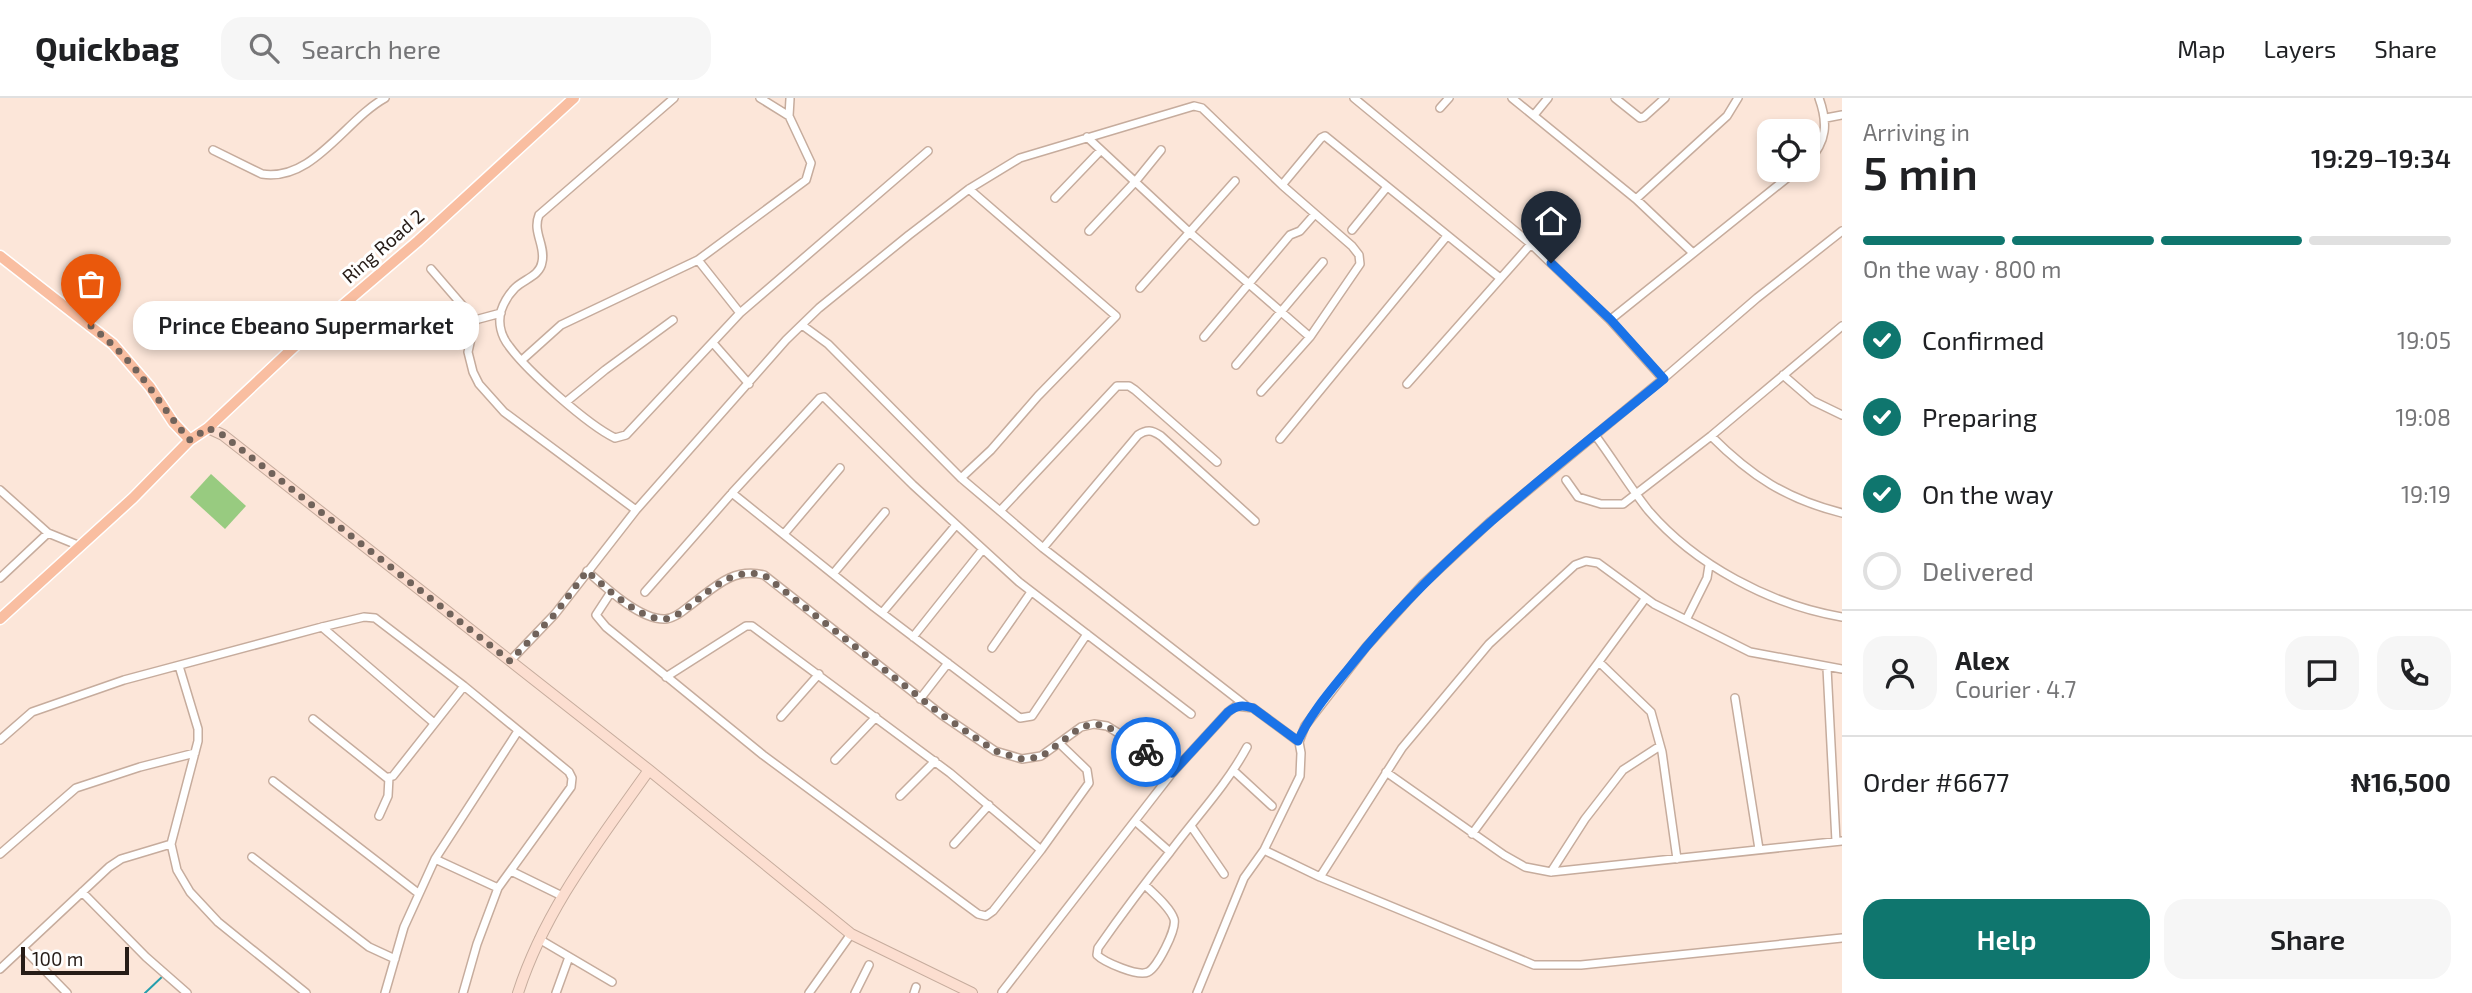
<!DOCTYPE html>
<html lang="en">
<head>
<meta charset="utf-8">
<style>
  :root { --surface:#fff; --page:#f6f6f6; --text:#202124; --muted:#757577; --line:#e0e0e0; --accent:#0f766e }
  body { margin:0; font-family:"Exo 2",sans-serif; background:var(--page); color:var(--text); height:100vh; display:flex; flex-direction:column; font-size:26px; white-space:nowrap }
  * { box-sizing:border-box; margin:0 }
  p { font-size:23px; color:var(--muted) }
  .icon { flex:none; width:38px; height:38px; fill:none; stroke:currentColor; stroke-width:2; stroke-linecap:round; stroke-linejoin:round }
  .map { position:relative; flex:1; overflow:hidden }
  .details { display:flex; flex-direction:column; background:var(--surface); width:630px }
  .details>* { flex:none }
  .fabs { position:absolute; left:1757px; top:21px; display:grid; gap:14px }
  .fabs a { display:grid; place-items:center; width:63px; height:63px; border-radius:14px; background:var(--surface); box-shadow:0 4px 10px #0003; font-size:35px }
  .scale { position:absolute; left:21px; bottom:18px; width:108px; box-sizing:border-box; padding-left:7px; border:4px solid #261c17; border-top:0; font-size:19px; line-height:24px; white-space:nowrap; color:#261c17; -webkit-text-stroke:5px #fff; paint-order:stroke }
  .pin { position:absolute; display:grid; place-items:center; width:60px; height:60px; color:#fff; margin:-72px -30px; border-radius:50% 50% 50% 0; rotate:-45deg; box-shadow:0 0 7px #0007 }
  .pin .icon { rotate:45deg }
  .courier { position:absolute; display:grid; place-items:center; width:70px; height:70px; margin:-35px; border:5px solid #1a73e8; border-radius:50%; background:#fff; color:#222; box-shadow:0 2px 9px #0007 }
  .bubble { position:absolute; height:49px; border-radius:21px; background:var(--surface); box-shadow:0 4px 10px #0003; font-size:23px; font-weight:600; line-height:49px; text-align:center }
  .overview em { font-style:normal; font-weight:600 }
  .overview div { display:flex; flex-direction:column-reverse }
  .overview { display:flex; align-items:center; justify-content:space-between; height:119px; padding:0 21px }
  h1 { font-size:46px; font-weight:600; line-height:52px }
  .bar { display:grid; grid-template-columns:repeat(4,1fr); gap:10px 7px; align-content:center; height:84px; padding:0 21px }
  .bar i { height:9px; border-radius:5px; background:var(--line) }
  .bar .active { background:var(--accent) }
  .bar p { grid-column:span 4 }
  .line { display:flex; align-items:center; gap:18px; padding:0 21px; border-top:2px solid var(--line) }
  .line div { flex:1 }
  .round { display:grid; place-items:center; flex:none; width:74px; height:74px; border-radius:21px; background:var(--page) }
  ol { padding:0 21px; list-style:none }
  li { display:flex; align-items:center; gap:21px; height:77px }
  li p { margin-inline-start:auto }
  li .icon { padding:7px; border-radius:50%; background:var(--accent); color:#fff; stroke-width:4 }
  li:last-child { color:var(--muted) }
  li i { width:38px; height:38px; border:4px solid var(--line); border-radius:50% }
  .primary-button { display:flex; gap:14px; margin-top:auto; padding:14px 21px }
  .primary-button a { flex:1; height:80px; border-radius:21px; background:var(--accent); color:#fff; font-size:28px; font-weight:600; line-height:80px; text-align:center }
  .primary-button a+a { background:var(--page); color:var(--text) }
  header { display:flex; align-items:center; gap:42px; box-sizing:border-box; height:98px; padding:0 35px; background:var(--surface); border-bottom:2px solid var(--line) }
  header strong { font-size:33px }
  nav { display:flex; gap:38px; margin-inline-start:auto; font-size:24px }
  .search { width:490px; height:63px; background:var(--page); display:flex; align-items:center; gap:18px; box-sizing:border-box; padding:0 24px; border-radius:21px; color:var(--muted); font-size:26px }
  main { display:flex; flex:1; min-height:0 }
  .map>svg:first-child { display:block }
  .grass { fill:#98cb80 }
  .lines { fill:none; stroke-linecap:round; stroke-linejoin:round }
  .stream { stroke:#249ead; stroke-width:2 }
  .street-casing { stroke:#c6ac9d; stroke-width:10 }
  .secondary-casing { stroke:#c6ac9d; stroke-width:12 }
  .primary-casing { stroke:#fff; stroke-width:13 }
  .street { stroke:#fff; stroke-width:7 }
  .secondary { stroke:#fcded0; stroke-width:10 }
  .primary { stroke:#f9bea1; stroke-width:10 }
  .done { stroke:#71635b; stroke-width:7; stroke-dasharray:0 12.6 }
  .route { stroke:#1a73e8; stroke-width:9 }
  .labels { text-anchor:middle; stroke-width:6; stroke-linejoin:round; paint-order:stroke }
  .street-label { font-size:19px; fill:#261c17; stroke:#fff }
</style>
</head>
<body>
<header>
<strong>Quickbag</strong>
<div class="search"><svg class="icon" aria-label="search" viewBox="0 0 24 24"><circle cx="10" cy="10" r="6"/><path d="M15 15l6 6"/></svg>Search here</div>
<nav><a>Map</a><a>Layers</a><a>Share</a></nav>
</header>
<main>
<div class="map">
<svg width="1842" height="895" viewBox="0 0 1842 895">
  <rect width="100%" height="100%" fill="#fce6d9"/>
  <path class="grass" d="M 211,376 L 246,408 L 225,431 L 190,399 Z"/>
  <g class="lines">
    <path class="stream" d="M 145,895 L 164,877"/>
    <defs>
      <path id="street" d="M 674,0 L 539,117 C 532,134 546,148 542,164 C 540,178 524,181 515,190 C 509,196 504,204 501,213 C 498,225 501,238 509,248 C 527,273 588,327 615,340 L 626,337 L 740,215 L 928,53
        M 760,0 L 789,18
        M 1354,0 L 1531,146 L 1610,222 L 1663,281
        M 1512,0 L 1636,101 L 1693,155
        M 1615,0 L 1640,20 L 1644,19 L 1665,0
        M 1440,10 L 1449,0
        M 1534,17 L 1548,0
        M 1826,20 L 1842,17
        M 1087,39 L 1188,133 L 1310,239
        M 213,52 L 262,76 C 313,84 345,22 385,0
        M 1808,64 C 1827,43 1828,25 1819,0
        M 1282,87 L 1321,40 L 1325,38 L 1500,180
        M 1055,100 L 1101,52
        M 1636,101 L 1727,18 L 1738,0
        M 1352,132 L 1387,89
        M 1089,133 L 1135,84 L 1161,52
        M 698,162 L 740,215
        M 431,171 L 475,222 L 468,254 L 473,274 L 479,286 L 504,314 L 636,412
        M 1140,190 L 1235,83
        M 475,222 L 501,215
        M 1610,222 L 1797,72
        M 802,227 L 828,246 L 961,380 L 1000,413 L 1043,450 L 1245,607
        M 1204,239 L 1290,137 L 1300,133 L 1315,116
        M 713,245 L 749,286
        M 522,262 L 561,227 L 698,162 L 806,82 L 811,65 L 789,18 L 790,1
        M 1236,267 L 1323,164
        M 1783,277 L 1813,303 L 1842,317
        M 1407,286 L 1531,146
        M 566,304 L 605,272 L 673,222
        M 1595,337 C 1613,361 1629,388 1648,412 C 1695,467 1771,507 1842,519
        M 1711,338 C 1751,378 1786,401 1842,415
        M 1280,341 L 1447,138
        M 961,380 L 991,352 L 1038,298 L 1116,218 L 969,91
        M 1566,382 L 1578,399 L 1601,406 L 1623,406 L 1711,338 L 1842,228
        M 0,392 L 48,435 L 80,448
        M 732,395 L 874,509 L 1020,620 L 1032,618 L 1087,536
        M 1000,413 L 1117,288 L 1129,288 L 1135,292 L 1217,364
        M 784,436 L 840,370
        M 1043,450 L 1138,337 C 1147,331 1152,332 1161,338 L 1255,423
        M 587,473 C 605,489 640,522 665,521 C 673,521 682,514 688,509 C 713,491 731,469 764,477 L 942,617 L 995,653 L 1022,661 L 1041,658 L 1081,629 L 1094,626 L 1107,628 L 1131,643 L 1172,675
        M 833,476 L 885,414
        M 0,480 L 48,435
        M 611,494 L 596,517 L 606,529 L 763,657 L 978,816 L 986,818 L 993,813 L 1041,752 L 1089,685 L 1087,672 L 1059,645
        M 645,494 L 732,395 L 820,300 L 824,299 L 913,387 L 1019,484 L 1191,616
        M 882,515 L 956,427
        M 1686,522 L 1707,480 L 1709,467
        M 322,529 L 434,625
        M 913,539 L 983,451
        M 992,550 L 1031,494
        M 510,563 L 555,516 L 636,412 L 786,242 L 819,210 L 909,137 L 969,91 L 1020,60 L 1194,8 L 1202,10 L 1282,87 L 1352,148 L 1359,157 L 1360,166 L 1310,239 L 1261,294
        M 1599,564 L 1651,614 L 1662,654 L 1677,761
        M 179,568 L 198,631 L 198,643 L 171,746 L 177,772 L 190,794 L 218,824 L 306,895
        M 1827,570 L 1836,743
        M 666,579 L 746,528 L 752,528 L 950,675 L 1041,752
        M 1735,600 L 1759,751
        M 920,601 L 948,565
        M 781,619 L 819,576
        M 313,621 L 387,680 L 393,678 L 464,588
        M 0,642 L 32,614 L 124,582 L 322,529 L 364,519 L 375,520 L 464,588 L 569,674 L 572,680 L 571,689 L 498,790 L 477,846 L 463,895
        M 835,662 L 876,619
        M 1234,673 L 1272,708
        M 1386,674 L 1504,757 L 1525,769 L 1551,774 L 1842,743
        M 273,683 L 418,795
        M 900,698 L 935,663
        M 379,718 L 388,698 L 389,679
        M 1135,723 L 1170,754
        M 1191,728 L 1224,776
        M 1472,736 L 1645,501
        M 954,746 L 989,707
        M 1264,752 L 1320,779 L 1534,867 L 1581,867 L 1842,840
        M 0,756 L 76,690 L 140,669 L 195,655
        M 252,759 L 369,849 L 395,861
        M 435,761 L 498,790
        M 511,773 L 562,798
        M 1551,774 L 1585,721 L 1623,672 L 1660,648
        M 1320,779 L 1402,650 L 1489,546 L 1575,467 L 1586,463 L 1598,465 L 1654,506 L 1750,554 L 1842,571
        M 1145,787 C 1154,796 1170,809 1174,821 C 1177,831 1157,870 1148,874 C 1138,879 1104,864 1097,857 L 1098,850 C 1121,817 1145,785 1170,754 C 1196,719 1226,688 1247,649
        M 82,794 L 146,859 L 187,895
        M 539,841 L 612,884
        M 23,850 L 67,895
        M 0,871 L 109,769 L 121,761 L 171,746
        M 1002,894 L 1172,675 L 1228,614 L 1236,608 L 1253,610 L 1299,644
        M 385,895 L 404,829 L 435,761 L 518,633
        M 556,895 L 569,859
        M 809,895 L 851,836
        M 855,895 L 869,867
        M 914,895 L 916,889
        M 1197,895 L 1244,780 L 1264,752 L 1300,678 L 1301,655 L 1299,644 L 1305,628 L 1366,549 L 1422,487 L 1491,423 L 1663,281 L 1757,200 L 1842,133"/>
      <path id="secondary" d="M 208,330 L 223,337 L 649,672 L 851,836 L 972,895
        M 518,895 C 545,811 599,743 649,672"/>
      <path id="primary" d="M 0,158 L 113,246 L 150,289 L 173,324 L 190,342
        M 0,521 L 133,400 L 190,342 L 208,330 L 295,248 L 418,143 L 574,0"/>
    </defs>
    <use href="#street" class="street-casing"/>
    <use href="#secondary" class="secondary-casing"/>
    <use href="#primary" class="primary-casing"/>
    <use href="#street" class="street"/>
    <use href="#secondary" class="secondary"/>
    <use href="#primary" class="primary"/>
  </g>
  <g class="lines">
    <path class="done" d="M 91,228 C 113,246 132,265 149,289 C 163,307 174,325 190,342 L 208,330 L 223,337 L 510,563 L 555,516 L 587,473 C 605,489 640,522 664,521 C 671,521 679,516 684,512 C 709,494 730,469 764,477 L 942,617 L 995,653 L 1022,661 L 1041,659 L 1081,629 L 1094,626 L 1107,628 L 1146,654"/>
    <path class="route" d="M 1146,654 L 1172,675 L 1228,614 C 1237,607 1243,607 1253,610 L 1298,643 C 1311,614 1333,590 1353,565 C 1441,455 1555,370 1664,281 L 1611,222 L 1551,165"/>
  </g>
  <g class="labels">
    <g class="street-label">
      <text transform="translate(383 148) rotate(-41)" y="7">Ring Road 2</text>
    </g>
  </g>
</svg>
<div class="fabs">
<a><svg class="icon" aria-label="locate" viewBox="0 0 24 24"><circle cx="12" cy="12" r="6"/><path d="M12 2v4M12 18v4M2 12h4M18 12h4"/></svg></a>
</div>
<div class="scale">100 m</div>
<div class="pin" style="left:91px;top:228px;background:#ea580c"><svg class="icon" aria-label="bag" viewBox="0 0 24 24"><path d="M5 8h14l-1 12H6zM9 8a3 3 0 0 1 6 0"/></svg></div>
<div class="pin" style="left:1551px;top:165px;background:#1f2937"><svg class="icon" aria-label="home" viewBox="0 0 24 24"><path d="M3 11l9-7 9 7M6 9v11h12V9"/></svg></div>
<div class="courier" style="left:1146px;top:654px"><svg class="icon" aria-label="bike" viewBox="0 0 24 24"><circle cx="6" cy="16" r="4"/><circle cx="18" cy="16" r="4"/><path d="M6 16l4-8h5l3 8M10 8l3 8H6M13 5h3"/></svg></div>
<div class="bubble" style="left:133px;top:203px;width:346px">Prince Ebeano Supermarket</div>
</div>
<section class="details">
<div class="overview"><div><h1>5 min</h1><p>Arriving in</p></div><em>19:29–19:34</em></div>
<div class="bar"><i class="active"></i><i class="active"></i><i class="active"></i><i></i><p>On the way · 800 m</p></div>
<ol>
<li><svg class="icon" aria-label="check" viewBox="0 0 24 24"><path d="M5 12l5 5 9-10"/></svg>Confirmed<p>19:05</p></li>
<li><svg class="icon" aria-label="check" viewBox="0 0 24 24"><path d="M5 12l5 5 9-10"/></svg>Preparing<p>19:08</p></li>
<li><svg class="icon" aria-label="check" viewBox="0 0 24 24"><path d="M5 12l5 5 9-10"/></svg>On the way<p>19:19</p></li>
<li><i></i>Delivered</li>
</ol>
<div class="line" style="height:126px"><a class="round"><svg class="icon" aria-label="person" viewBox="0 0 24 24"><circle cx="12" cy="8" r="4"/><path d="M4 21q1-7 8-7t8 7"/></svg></a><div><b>Alex</b><p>Courier · 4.7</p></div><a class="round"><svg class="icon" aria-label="chat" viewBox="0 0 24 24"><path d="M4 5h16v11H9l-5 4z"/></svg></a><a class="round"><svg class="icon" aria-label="phone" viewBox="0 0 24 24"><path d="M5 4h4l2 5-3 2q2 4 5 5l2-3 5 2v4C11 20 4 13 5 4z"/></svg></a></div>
<div class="line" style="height:91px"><div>Order #6677</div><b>₦16,500</b></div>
<div class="primary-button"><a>Help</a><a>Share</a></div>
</section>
</main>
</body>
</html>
